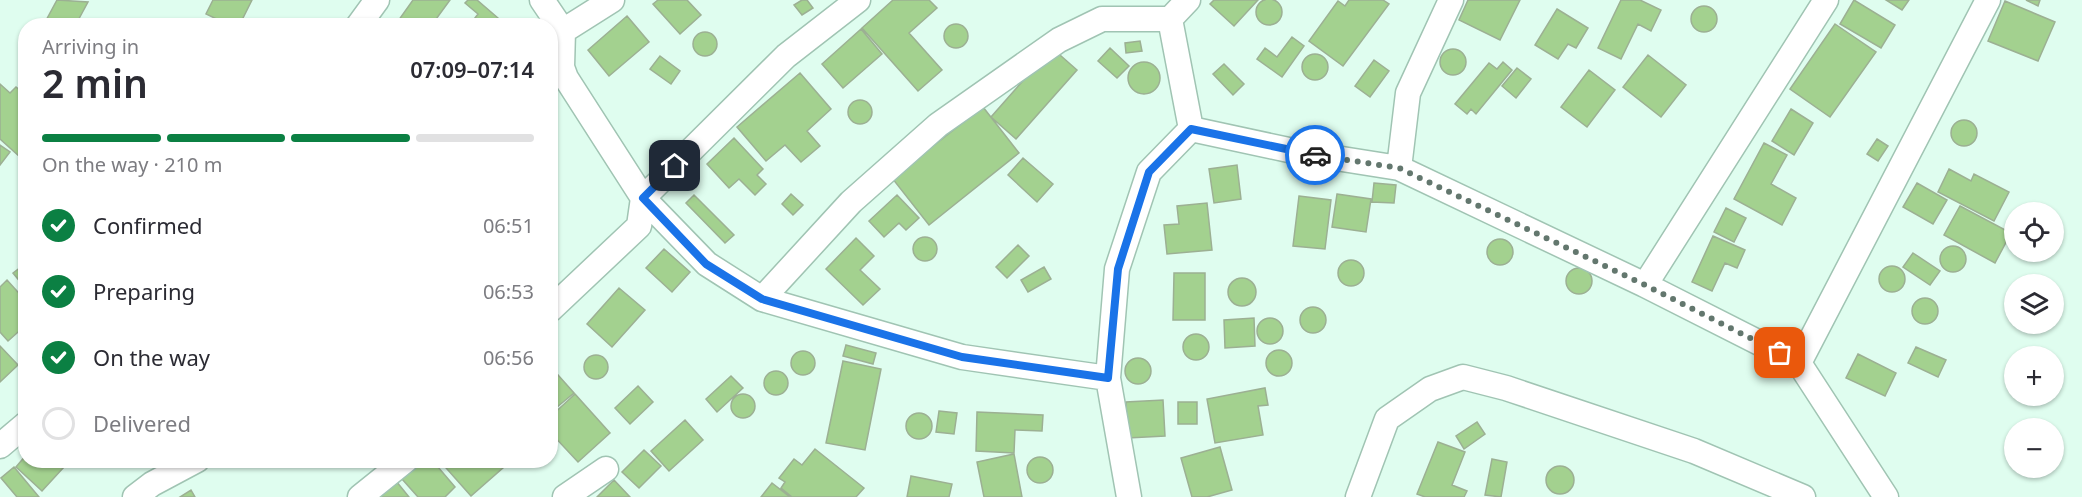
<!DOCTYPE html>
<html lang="en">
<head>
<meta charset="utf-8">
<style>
  :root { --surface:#fff; --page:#f7f7f7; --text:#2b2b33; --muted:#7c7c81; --line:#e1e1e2; --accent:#0b8043 }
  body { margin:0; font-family:"Noto Sans",sans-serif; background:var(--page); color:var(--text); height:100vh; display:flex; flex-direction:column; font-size:22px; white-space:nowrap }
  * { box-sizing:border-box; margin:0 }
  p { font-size:20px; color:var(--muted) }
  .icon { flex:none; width:33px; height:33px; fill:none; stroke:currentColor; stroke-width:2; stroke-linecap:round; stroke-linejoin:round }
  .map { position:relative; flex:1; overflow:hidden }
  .side { position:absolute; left:18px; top:18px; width:540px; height:450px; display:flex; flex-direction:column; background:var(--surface); border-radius:24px; box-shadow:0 2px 4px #0004 }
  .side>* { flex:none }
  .tools { position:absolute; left:2004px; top:202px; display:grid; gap:12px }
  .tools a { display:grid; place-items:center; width:60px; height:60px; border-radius:50%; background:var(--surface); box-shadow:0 2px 4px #0004; font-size:30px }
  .pin { position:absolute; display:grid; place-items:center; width:51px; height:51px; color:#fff; margin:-26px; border-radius:12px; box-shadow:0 3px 9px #0006 }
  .courier { position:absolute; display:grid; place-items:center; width:60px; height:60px; margin:-30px; border:4px solid #1a73e8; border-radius:50%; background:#fff; color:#222; box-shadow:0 2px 8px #0007 }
  .head em { font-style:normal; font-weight:600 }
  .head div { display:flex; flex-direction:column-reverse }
  .head { display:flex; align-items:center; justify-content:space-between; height:102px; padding:0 24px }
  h1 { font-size:39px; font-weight:600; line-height:45px }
  .bar { display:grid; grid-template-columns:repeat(4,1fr); gap:9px 6px; align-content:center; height:72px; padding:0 24px }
  .bar i { height:8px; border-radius:4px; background:var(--line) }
  .bar .active { background:var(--accent) }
  .bar p { grid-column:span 4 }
  ol { padding:0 24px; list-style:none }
  li { display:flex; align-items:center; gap:18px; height:66px }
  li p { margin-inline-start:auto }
  li .icon { padding:6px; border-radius:50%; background:var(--accent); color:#fff; stroke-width:4 }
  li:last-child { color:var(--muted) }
  li i { width:33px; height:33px; border:3px solid var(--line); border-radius:50% }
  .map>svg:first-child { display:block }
  .building { fill:#a3d18f; stroke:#9cb093; stroke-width:1.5 }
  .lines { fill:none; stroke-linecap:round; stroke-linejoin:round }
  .minor-casing { stroke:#a0c4b3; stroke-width:27 }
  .minor { stroke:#fff; stroke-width:24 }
  .done { stroke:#63776e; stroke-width:6; stroke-dasharray:0 10.8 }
  .route { stroke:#1a73e8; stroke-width:8 }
</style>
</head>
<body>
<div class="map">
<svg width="2082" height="497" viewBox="0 0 2082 497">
  <rect width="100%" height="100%" fill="#dffdef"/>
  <path class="building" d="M1256 12a13 13 0 1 1 26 0a13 13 0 1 1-26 0Z
    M 57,0 L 88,2 L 75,26 L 43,26 Z
    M 213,0 L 252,0 L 239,26 L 231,26 L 206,14 Z
    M 413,0 L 450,0 L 431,26 L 404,26 L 398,21 Z
    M 468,0 L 477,0 L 498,18 L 491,26 L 484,26 L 475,18 L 478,14 L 465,3 Z
    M 658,0 L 687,0 L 701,15 L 680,34 L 653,4 Z
    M 802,0 L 807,0 L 813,8 L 802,15 L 794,5 Z
    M 893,0 L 929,0 L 937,8 L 909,33 L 942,70 L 918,91 L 862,28 Z
    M 1214,0 L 1258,0 L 1234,26 L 1210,4 Z
    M 1349,0 L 1383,0 L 1389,4 L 1343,66 L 1309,41 L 1338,1 L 1345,6 Z
    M 1468,0 L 1520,0 L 1500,40 L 1459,20 Z
    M 1621,0 L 1640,0 L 1661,10 L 1651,31 L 1638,24 L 1621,59 L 1598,48 Z
    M 1854,0 L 1895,25 L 1881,48 L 1840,24 Z
    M 1886,0 L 1909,0 L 1902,10 Z
    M 2026,0 L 2040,0 L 2038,6 Z
    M 2005,1 L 2055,22 L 2038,61 L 1988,41 Z
    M1691 19a13 13 0 1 1 26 0a13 13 0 1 1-26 0Z
    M 1557,9 L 1588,28 L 1576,48 L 1568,44 L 1558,59 L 1535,45 Z
    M 627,16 L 649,42 L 609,76 L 588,50 Z
    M 384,19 L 392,26 L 379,26 Z
    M 100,21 L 105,21 L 112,26 L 90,26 Z
    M944 36a12 12 0 1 1 24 0a12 12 0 1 1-24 0Z
    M 1835,24 L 1876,52 L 1830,117 L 1790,89 Z
    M 861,29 L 882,54 L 843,88 L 822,64 Z
    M693 44a12 12 0 1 1 24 0a12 12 0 1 1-24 0Z
    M 1292,37 L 1304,46 L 1282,77 L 1257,59 L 1265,48 L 1277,57 Z
    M 1140,41 L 1142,51 L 1126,53 L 1125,43 Z
    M 1052,48 L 1077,70 L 1016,139 L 991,117 Z
    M 1110,48 L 1129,66 L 1117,78 L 1098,61 Z
    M1440 62a13 13 0 1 1 26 0a13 13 0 1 1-26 0Z
    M1302 67a13 13 0 1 1 26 0a13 13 0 1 1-26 0Z
    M 1648,55 L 1686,85 L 1661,117 L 1623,87 Z
    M 660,56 L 680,71 L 671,84 L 650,69 Z
    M 1374,60 L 1389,71 L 1370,97 L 1355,86 Z
    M1128 78a16 16 0 1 1 32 0a16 16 0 1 1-32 0Z
    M 1503,62 L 1512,70 L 1476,114 L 1471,109 L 1467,114 L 1455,104 L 1489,63 L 1497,69 Z
    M 1224,64 L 1244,84 L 1233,95 L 1213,74 Z
    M 1517,68 L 1531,79 L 1516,98 L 1502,86 Z
    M 1589,70 L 1615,90 L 1587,127 L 1561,107 Z
    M 800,73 L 831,109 L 807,131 L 820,146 L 801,162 L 785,145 L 766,161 L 737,127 Z
    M 0,84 L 10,93 L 16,87 L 26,95 L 26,151 L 20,157 L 0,139 Z
    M848 112a12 12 0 1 1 24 0a12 12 0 1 1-24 0Z
    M 983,107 L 1019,153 L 929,225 L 892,178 Z
    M 1791,109 L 1813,123 L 1794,155 L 1772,141 Z
    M1951 133a13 13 0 1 1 26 0a13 13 0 1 1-26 0Z
    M 734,138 L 763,169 L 757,175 L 766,184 L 755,195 L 739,179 L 729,188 L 707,164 Z
    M 1877,139 L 1888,146 L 1878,161 L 1867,154 Z
    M 1764,143 L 1787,155 L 1771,184 L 1796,198 L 1782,225 L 1734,199 Z
    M 0,145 L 10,152 L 0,165 Z
    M 1023,158 L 1053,184 L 1037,202 L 1008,175 Z
    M 1237,165 L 1241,199 L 1214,203 L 1209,169 Z
    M 1949,169 L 1971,181 L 1974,174 L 2009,192 L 1994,221 L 1938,192 Z
    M 1374,183 L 1396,185 L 1394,203 L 1372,202 Z
    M 1917,183 L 1947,200 L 1933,224 L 1903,207 Z
    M 791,194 L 803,205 L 793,215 L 782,204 Z
    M 1337,194 L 1371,199 L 1366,232 L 1332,227 Z
    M 694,195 L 734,235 L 725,243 L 686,203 Z
    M 897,195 L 919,218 L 906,230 L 899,223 L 884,237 L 869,221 Z
    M 1299,196 L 1331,200 L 1325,249 L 1293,246 Z
    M 1207,203 L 1212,250 L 1167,254 L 1164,225 L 1179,224 L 1177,206 Z
    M 1960,206 L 2011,233 L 1995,263 L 1944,235 Z
    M 1726,208 L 1746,218 L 1734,242 L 1714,232 Z
    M 1713,236 L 1745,250 L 1737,268 L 1725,263 L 1712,291 L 1692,282 Z
    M913 249a12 12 0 1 1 24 0a12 12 0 1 1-24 0Z
    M 856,238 L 874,256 L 860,270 L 880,289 L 863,305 L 826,269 Z
    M1487 252a13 13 0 1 1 26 0a13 13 0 1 1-26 0Z
    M 1018,245 L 1029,256 L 1007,278 L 996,267 Z
    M1940 259a13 13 0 1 1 26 0a13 13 0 1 1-26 0Z
    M 664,249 L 690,272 L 672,292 L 646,268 Z
    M 1913,253 L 1940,271 L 1930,285 L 1903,267 Z
    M1338 273a13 13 0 1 1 26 0a13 13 0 1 1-26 0Z
    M 26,263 L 26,289 L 13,273 Z
    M1879 279a13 13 0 1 1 26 0a13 13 0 1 1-26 0Z
    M 1044,267 L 1051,279 L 1028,292 L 1021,280 Z
    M1566 281a13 13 0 1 1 26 0a13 13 0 1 1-26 0Z
    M 1174,273 L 1205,273 L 1205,320 L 1173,320 Z
    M1228 292a14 14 0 1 1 28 0a14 14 0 1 1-28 0Z
    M 7,280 L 26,301 L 26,325 L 8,341 L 0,332 L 0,287 Z
    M 619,288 L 645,310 L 612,347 L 587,324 Z
    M1912 311a13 13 0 1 1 26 0a13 13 0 1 1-26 0Z
    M1300 320a13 13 0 1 1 26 0a13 13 0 1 1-26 0Z
    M 1254,318 L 1255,346 L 1225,348 L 1224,320 Z
    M1257 331a13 13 0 1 1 26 0a13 13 0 1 1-26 0Z
    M1183 347a13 13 0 1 1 26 0a13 13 0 1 1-26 0Z
    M 846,345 L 876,353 L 873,364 L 843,356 Z
    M 0,346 L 18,365 L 0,382 Z
    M 1916,347 L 1946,360 L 1938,377 L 1908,363 Z
    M1266 363a13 13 0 1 1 26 0a13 13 0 1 1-26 0Z
    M791 363a12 12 0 1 1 24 0a12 12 0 1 1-24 0Z
    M 1858,354 L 1896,373 L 1885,396 L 1846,378 Z
    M584 367a12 12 0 1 1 24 0a12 12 0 1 1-24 0Z
    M1125 371a13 13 0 1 1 26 0a13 13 0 1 1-26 0Z
    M 843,361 L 881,369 L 865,450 L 826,443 Z
    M 550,366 L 574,393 L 550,413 Z
    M764 383a12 12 0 1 1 24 0a12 12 0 1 1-24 0Z
    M 731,376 L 743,388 L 717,412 L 706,399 Z
    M 638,386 L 653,402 L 630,424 L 615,408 Z
    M 1265,388 L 1268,405 L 1258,406 L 1263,435 L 1215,443 L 1207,399 Z
    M731 406a12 12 0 1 1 24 0a12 12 0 1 1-24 0Z
    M 575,394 L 610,433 L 578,462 L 550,432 L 550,417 Z
    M 1163,400 L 1165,436 L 1128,438 L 1126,402 Z
    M 1178,402 L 1197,402 L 1197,424 L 1178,424 Z
    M 939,411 L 957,413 L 954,434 L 936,432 Z
    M 977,412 L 1043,415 L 1042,431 L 1015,430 L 1014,453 L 976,451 Z
    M906 426a13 13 0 1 1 26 0a13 13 0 1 1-26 0Z
    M 685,420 L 703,440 L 669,471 L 651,451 Z
    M 1477,422 L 1485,434 L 1464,449 L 1456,436 Z
    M 1438,442 L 1465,452 L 1452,485 L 1467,491 L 1464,497 L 1425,497 L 1417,494 Z
    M 1220,447 L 1232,490 L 1207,497 L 1192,497 L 1181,458 Z
    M 815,449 L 864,488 L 856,497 L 792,497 L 781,488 L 785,482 L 779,478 L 794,459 L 802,465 Z
    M 644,450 L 661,466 L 639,488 L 622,472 Z
    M 1014,454 L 1022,497 L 984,497 L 977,462 Z
    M 26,455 L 26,460 L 57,460 L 64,467 L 42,491 L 16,467 Z
    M1027 470a13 13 0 1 1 26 0a13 13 0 1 1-26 0Z
    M 1492,459 L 1507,462 L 1501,497 L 1485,495 Z
    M 422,460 L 432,460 L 455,487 L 445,497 L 418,497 L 402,479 Z
    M 439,460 L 512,460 L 471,496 Z
    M1546 480a14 14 0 1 1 28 0a14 14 0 1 1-28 0Z
    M 14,467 L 39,497 L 17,497 L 1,478 Z
    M 911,476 L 952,484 L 949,497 L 907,497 Z
    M 614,480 L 630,497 L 597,497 Z
    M 396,481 L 409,497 L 377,497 Z
    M 772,483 L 790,497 L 761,497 Z
    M 191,490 L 195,497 L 180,497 Z"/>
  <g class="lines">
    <defs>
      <path id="minor" d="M 542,0 L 563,31 L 562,67 L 566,78 L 643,198 L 707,264 L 762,299 L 962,357 L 1108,378
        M 1188,0 L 1170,19 L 1191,129
        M 358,26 L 377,0
        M 563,31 L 612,0
        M 1399,168 L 1408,93 L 1451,0
        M 1645,285 L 1826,0
        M 762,299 L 851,202 L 938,125 L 1059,40 L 1102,19 L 1170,19
        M 550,310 L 639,226 L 643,198 L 786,56 L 858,0
        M 0,446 L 26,424
        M 135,497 L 152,484 L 197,460
        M 360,497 L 406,460
        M 565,497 L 606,469
        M 1129,497 L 1108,378 L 1117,269 L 1149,172 L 1191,129 L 1298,152 L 1399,168 L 1645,285 L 1799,363
        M 1358,497 L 1387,419 L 1430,389 L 1463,377 L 1506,388 L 1694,451 L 1803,497
        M 1886,497 L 1799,363 L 1988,0"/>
    </defs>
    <use href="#minor" class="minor-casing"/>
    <use href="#minor" class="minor"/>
  </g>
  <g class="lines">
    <path class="done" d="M 1315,155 L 1399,168 L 1645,285 L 1780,353"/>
    <path class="route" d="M 675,166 L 643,198 L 706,264 L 762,299 L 962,357 L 1108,378 L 1118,269 L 1149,172 L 1191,129 L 1315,155"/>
  </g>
</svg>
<div class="tools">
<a><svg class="icon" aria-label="locate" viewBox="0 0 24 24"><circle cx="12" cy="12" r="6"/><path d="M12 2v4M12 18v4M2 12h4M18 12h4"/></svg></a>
<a><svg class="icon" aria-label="layers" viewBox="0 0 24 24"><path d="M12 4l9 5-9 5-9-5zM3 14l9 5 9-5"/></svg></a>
<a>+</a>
<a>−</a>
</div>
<div class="pin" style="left:1780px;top:353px;background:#ea580c"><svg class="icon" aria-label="bag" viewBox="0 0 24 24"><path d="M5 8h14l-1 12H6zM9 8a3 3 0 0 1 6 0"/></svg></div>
<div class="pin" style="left:675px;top:166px;background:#1f2937"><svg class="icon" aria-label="home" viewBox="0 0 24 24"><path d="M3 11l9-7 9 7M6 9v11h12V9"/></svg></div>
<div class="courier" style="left:1315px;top:155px"><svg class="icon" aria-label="car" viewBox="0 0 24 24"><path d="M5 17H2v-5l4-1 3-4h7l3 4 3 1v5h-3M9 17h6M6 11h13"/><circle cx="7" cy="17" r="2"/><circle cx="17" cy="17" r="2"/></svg></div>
<section class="side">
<div class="head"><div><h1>2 min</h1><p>Arriving in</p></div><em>07:09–07:14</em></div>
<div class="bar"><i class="active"></i><i class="active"></i><i class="active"></i><i></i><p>On the way · 210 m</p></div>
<ol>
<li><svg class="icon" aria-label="check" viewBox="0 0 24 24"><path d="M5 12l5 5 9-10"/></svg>Confirmed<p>06:51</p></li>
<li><svg class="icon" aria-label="check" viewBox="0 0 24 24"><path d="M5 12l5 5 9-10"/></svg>Preparing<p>06:53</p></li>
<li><svg class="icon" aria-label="check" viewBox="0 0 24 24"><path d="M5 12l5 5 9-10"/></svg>On the way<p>06:56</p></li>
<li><i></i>Delivered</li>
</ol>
</section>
</div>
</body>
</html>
